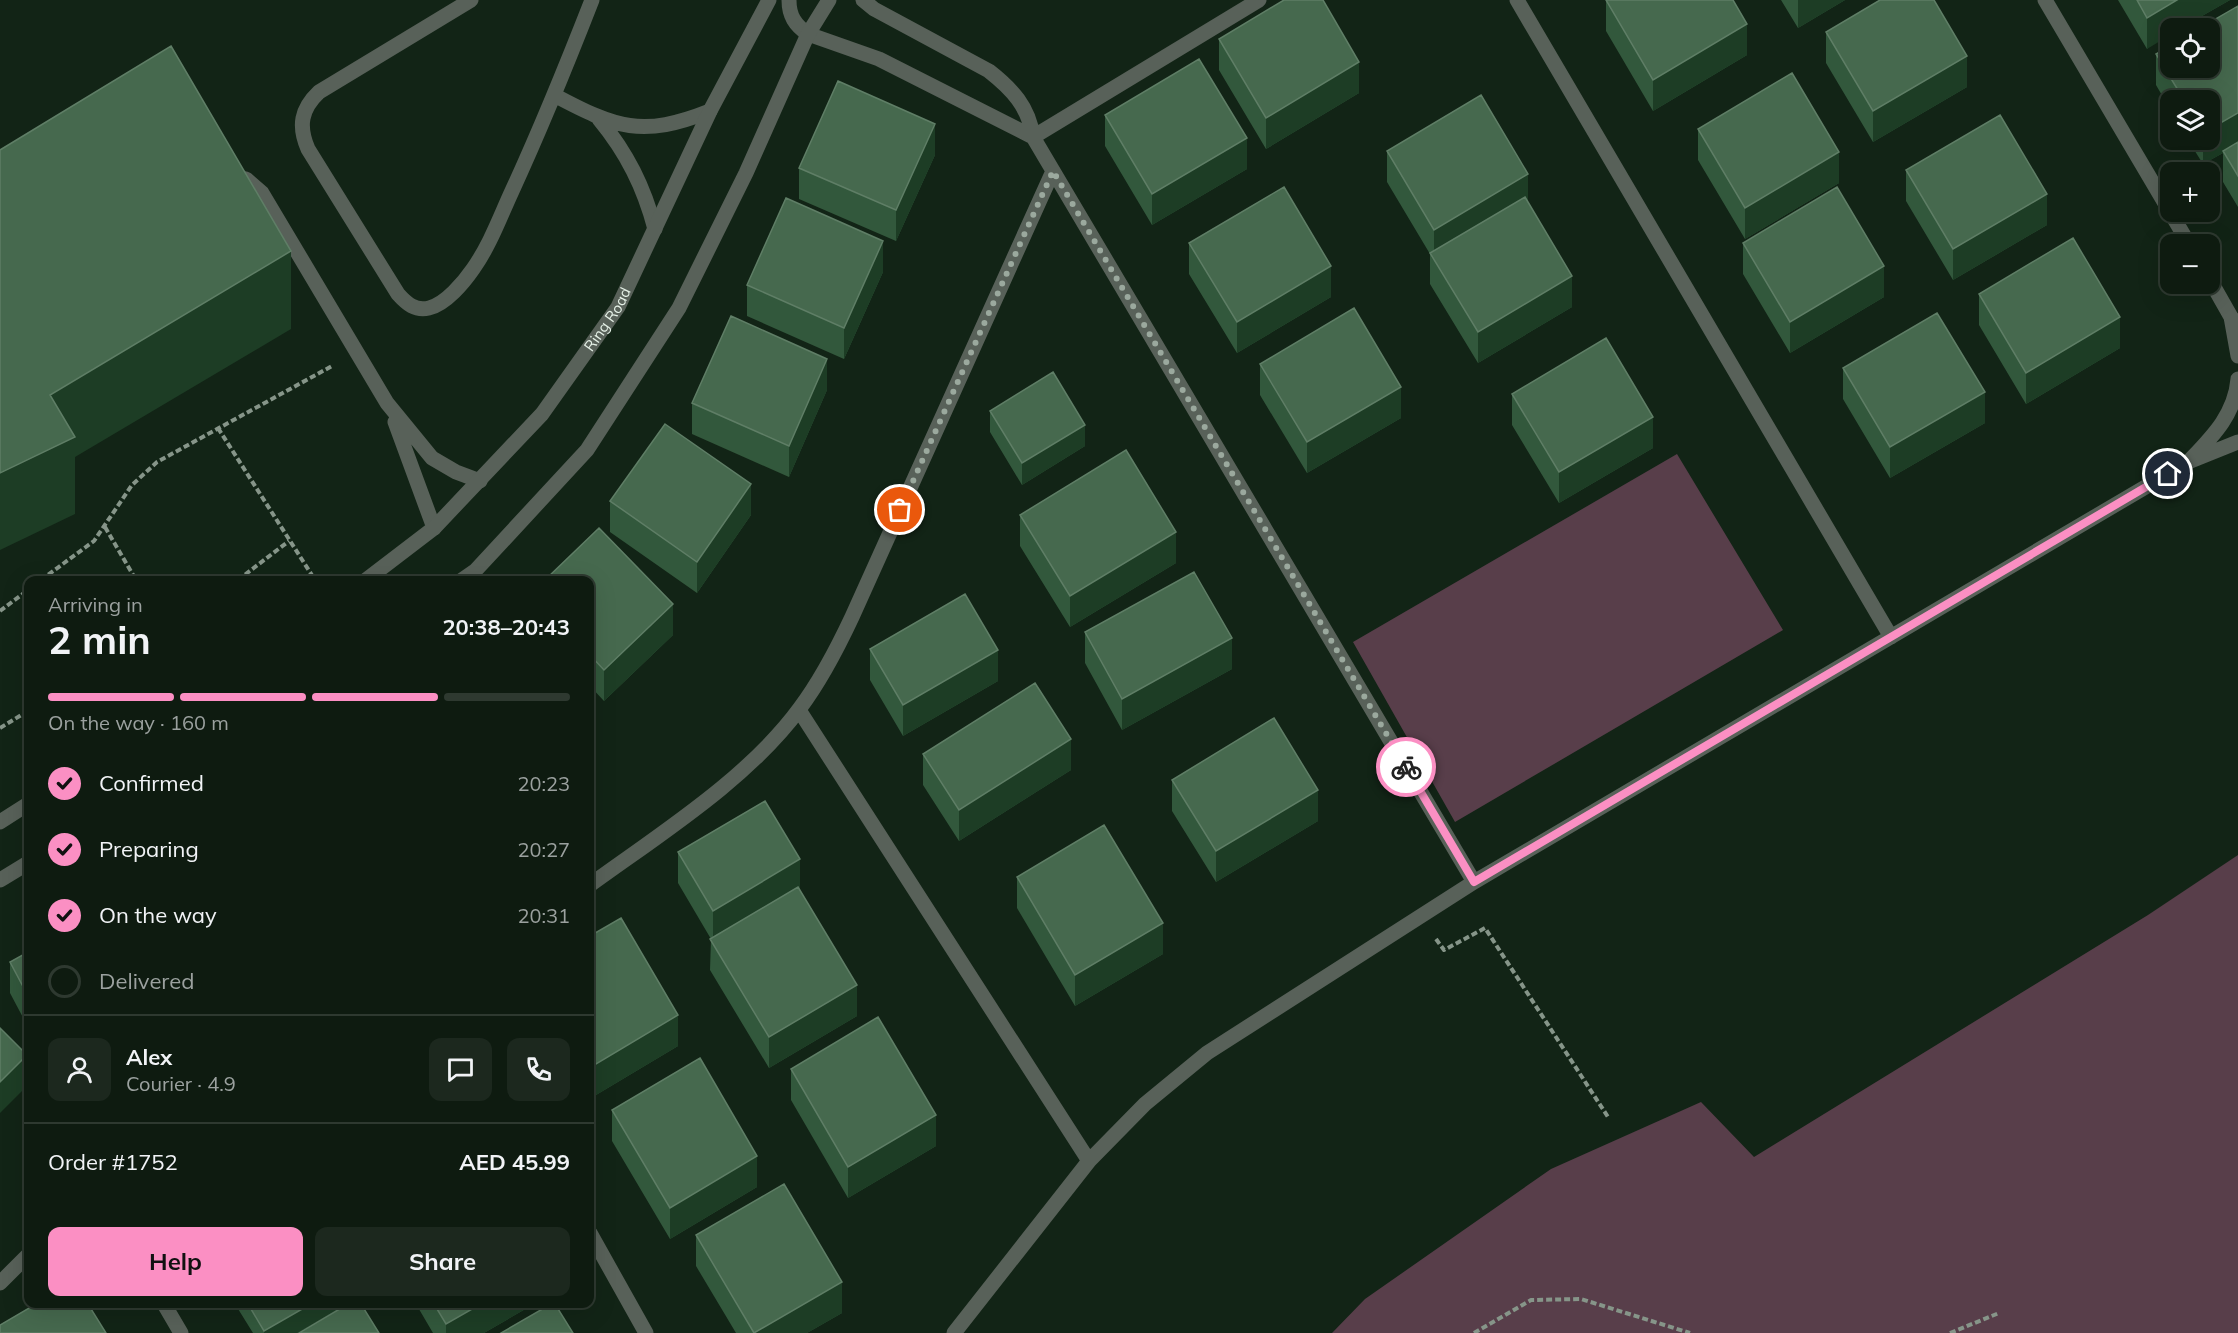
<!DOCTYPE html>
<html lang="en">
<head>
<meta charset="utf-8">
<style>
  :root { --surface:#0e1b10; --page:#1c281e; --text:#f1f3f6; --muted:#9ba19f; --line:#2e3930; --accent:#fb8fc3 }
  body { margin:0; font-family:Mulish,sans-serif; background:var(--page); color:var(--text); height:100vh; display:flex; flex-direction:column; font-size:22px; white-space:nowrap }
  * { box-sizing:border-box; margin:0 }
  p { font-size:20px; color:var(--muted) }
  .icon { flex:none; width:33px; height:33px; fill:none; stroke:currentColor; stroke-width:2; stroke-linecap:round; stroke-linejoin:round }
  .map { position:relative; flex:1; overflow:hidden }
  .drawer { position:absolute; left:24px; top:576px; width:570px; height:732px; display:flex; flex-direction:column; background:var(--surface); border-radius:12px; box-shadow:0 6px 24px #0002,0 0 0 2px var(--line) }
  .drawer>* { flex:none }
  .buttons { position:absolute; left:2160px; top:18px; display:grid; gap:12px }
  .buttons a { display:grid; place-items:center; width:60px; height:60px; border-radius:12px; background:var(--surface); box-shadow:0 6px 24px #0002,0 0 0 2px var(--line); font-size:30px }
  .pin { position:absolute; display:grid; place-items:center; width:51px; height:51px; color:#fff; margin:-26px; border:3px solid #fff; border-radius:50%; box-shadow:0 2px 6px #0007 }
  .courier { position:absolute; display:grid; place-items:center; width:60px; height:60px; margin:-30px; border:4px solid #fb8fc3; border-radius:50%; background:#fff; color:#222; box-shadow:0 2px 8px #0007 }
  .head em { font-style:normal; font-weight:700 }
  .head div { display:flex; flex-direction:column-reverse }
  .head { display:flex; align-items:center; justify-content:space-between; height:102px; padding:0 24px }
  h1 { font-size:39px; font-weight:700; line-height:45px }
  .bar { display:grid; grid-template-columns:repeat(4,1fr); gap:9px 6px; align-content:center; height:72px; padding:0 24px }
  .bar i { height:8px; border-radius:4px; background:var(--line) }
  .bar .current { background:var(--accent) }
  .bar p { grid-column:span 4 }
  .line { display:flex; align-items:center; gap:15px; padding:0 24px; border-top:2px solid var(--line) }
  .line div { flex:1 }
  .round { display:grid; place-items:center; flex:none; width:63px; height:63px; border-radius:12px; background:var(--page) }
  ol { padding:0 24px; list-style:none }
  li { display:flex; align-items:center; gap:18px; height:66px }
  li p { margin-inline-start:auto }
  li .icon { padding:6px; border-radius:50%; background:var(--accent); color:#111; stroke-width:4 }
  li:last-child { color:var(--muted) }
  li i { width:33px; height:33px; border:3px solid var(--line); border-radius:50% }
  .button { display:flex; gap:12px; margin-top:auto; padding:12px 24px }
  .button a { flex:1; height:69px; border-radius:12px; background:var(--accent); color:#111; font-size:24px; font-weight:700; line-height:69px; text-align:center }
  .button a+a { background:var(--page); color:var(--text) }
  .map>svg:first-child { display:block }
  .green { fill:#583e4a }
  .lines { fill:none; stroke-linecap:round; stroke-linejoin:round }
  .path { stroke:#869589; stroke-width:4; stroke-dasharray:6 3; stroke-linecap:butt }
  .service { stroke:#586159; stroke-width:15 }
  .minor { stroke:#586159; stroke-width:15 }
  .tertiary { stroke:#586159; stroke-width:15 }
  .wall { fill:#32583c }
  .shaded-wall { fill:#1d3d25 }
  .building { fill:#46694e; stroke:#5f7e66; stroke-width:1.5 }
  .done { stroke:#9ba99e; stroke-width:6; stroke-dasharray:0 10.8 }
  .route { stroke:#fb8fc3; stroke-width:8 }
  .labels { text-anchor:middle; stroke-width:6; stroke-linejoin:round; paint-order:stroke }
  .street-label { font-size:15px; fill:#e5f1e7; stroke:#091a0d }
</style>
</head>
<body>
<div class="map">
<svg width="2238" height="1333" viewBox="0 0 2238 1333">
  <rect width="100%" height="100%" fill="#122416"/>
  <path class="green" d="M 1677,454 L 1783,630 L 1455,822 L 1353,642 Z
    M 2238,855 L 2238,1333 L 1332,1333 L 1365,1299 L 1551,1169 L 1701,1102 L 1754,1157 L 2148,915 Z"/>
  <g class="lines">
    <path class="path" d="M 218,428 L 315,580
      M 105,527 L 136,580
      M 51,573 L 56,580
      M 41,580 L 94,541 L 132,485 L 157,462 L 332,366
      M 238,580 L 289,541
      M 0,611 L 28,590
      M 0,728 L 28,711
      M 1436,939 L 1444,950 L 1485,928 L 1608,1117
      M 1474,1333 L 1531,1300 L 1581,1299 L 1690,1333
      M 1950,1333 L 1999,1313"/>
    <path class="service" d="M 471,0 L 319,92 C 301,109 298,126 308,149 L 398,294 C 407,304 415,311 429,308 C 446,304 464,282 473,269 C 490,245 500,217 512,191 C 541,128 567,64 592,0
      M 554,95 C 616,128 642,138 710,111
      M 599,119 C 627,153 644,187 655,229
      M 232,176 L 246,179 L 262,193 L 387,403 L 432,458 L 456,472 L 480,481
      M 395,422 L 434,528"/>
    <path class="minor" d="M 789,0 C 789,16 795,25 808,34 L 879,59 L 1033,137
      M 863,0 L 874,9 L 989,71 C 1012,89 1029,107 1033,137 L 1474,882
      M 1517,0 L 1891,637
      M 2045,0 L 2189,244
      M 1033,137 L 1259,0
      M 2210,280 L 2231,317 L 2238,324
      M 2231,317 L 2238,356
      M 2190,460 C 2213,436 2235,414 2238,379
      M 799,710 L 1089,1161
      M 590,885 C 660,834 748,779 800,708 C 821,680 837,649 852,617 L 1053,171
      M 590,1233 L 646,1333
      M 0,1283 L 28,1255
      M 164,1304 L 181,1333
      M 954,1333 L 1089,1161 L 1145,1104 L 1207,1053 L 1474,882 L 2188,462 L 2238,442"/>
    <g class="tertiary">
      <path id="s1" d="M 366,580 L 434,528 L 542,414 L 618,307 L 710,111 L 769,0"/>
      <path d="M 462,580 L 475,571 L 587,450 L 679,308 L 746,173 L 808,34 L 829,0"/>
      <path d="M 0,822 L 28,804"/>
      <path d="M 0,880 L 28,863"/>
    </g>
  </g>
  <path class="wall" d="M 1606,0 L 1747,55 L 1653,111 L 1606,31 Z
    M 1781,0 L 1845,0 L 1798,28 Z
    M 2118,0 L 2230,0 L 2181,28 L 2170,28 L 2147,49 Z
    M 2238,6 L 2238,207 L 2223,182 L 2223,153 L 2203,164 L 2188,140 L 2210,140 L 2210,100 L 2170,100 L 2170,109 L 2156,85 L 2156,54 Z
    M 1826,32 L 1967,87 L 1873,142 L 1826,63 Z
    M 1219,39 L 1359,93 L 1266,149 L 1219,70 Z
    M 1105,115 L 1247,169 L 1152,225 L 1105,146 Z
    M 1698,129 L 1839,183 L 1745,239 L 1698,160 Z
    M 1387,151 L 1528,203 L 1572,307 L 1478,363 L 1430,284 L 1430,254 L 1387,182 Z
    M 935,155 L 896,241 L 799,199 L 799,168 Z
    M 1906,170 L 2047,225 L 1953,280 L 1906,201 Z
    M 1189,243 L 1331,297 L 1237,353 L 1189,274 Z
    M 1743,243 L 1884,297 L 1790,353 L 1743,274 Z
    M 883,272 L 844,359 L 747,316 L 747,285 Z
    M 1979,294 L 2120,348 L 2026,404 L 1979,325 Z
    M 1260,364 L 1401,418 L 1307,473 L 1260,395 Z
    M 1843,368 L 1985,423 L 1890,478 L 1843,399 Z
    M 827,390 L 789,477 L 692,434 L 692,403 Z
    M 1512,394 L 1653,448 L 1559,503 L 1512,425 Z
    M 990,411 L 1085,446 L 1022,485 L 990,432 Z
    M 610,501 L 751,515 L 697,593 L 610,532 Z
    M 1020,515 L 1176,563 L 1070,627 L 1020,546 Z
    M 590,580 L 673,635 L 604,701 L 590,686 Z
    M 1085,632 L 1232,669 L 1122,730 L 1085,663 Z
    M 870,649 L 998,681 L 903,736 L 870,680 Z
    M 923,754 L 1071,770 L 959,841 L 923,785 Z
    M 1172,780 L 1318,821 L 1216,882 L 1172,811 Z
    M 678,852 L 800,890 L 857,1016 L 769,1068 L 710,970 L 711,939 L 678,883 Z
    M 1017,877 L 1163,954 L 1075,1006 L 1017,908 Z
    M 590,936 L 678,1046 L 591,1098 L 590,1096 Z
    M 28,952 L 28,1027 L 10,993 L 10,962 Z
    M 791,1069 L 936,1146 L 848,1198 L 791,1100 Z
    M 612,1110 L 757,1187 L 670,1239 L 612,1141 Z
    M 696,1235 L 842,1313 L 807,1333 L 736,1333 L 696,1266 Z
    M 235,1304 L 347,1304 L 297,1333 L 253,1333 Z
    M 416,1304 L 534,1304 L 484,1333 L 433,1333 Z"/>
  <path class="shaded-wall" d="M 1798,0 L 1845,0 L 1798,28 Z
    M 2177,0 L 2230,0 L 2181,28 L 2170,28 L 2170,35 L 2147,49 L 2147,18 Z
    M 1747,24 L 1747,55 L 1653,111 L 1653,80 Z
    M 1967,56 L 1967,87 L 1873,142 L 1873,111 Z
    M 1359,62 L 1359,93 L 1266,149 L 1266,118 Z
    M 2238,113 L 2238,144 L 2223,151 L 2223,153 L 2203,164 L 2203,140 L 2210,140 L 2210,129 Z
    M 935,124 L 935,155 L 896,241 L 896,210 Z
    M 1247,138 L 1247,169 L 1152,225 L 1152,194 Z
    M 1839,152 L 1839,183 L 1745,239 L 1745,208 Z
    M 1528,174 L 1528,205 L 1434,261 L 1434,230 Z
    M 2047,194 L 2047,225 L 1953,280 L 1953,249 Z
    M 883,241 L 883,272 L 844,359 L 844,328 Z
    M 291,251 L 291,329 L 75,457 L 75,514 L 0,550 L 0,473 L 50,395 Z
    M 1331,266 L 1331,297 L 1237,353 L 1237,322 Z
    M 1884,266 L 1884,297 L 1790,353 L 1790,322 Z
    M 1572,276 L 1572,307 L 1478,363 L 1478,332 Z
    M 2120,317 L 2120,348 L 2026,404 L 2026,373 Z
    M 827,359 L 827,390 L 789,477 L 789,446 Z
    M 1401,387 L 1401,418 L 1307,473 L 1307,442 Z
    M 1985,392 L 1985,423 L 1890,478 L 1890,447 Z
    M 1653,417 L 1653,448 L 1559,503 L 1559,472 Z
    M 1085,425 L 1085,446 L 1022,485 L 1022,463 Z
    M 751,484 L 751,515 L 697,593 L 697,562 Z
    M 1176,532 L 1176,563 L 1070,627 L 1070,596 Z
    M 673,604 L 673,635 L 604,701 L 604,670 Z
    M 1232,638 L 1232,669 L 1122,730 L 1122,699 Z
    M 998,650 L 998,681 L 903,736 L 903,705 Z
    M 1071,739 L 1071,770 L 959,841 L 959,810 Z
    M 1318,790 L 1318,821 L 1216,882 L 1216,851 Z
    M 800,859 L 800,890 L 713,942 L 713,911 Z
    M 1163,923 L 1163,954 L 1075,1006 L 1075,975 Z
    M 857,985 L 857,1016 L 769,1068 L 769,1037 Z
    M 678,1015 L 678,1046 L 591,1098 L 591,1067 Z
    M 27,1055 L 27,1086 L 0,1113 L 0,1082 Z
    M 936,1115 L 936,1146 L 848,1198 L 848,1167 Z
    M 757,1156 L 757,1187 L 670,1239 L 670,1208 Z
    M 842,1282 L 842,1313 L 807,1333 L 754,1333 Z
    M 311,1304 L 347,1304 L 297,1333 L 264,1333 L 264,1331 Z
    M 481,1304 L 534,1304 L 484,1333 L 446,1333 L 446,1324 Z"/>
  <path class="building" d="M 1284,0 L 1323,0 L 1359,62 L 1266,118 L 1219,39 Z
    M 1606,0 L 1733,0 L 1747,24 L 1653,80 Z
    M 1880,0 L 1934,0 L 1967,56 L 1873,111 L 1826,32 Z
    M 2137,0 L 2177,0 L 2147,18 Z
    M 2238,6 L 2238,113 L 2210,129 L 2210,100 L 2184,100 L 2156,54 L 2170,46 L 2170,68 L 2210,68 L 2210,28 L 2200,28 Z
    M 171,46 L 291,251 L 50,395 L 75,437 L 0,473 L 0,150 Z
    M 1199,59 L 1247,138 L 1152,194 L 1105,115 Z
    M 1792,73 L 1839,152 L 1745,208 L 1698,129 Z
    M 838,81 L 935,124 L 896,210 L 799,168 Z
    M 1481,95 L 1528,174 L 1434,230 L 1387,151 Z
    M 2000,115 L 2047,194 L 1953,249 L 1906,170 Z
    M 2238,142 L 2238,176 L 2223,151 Z
    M 1284,187 L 1331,266 L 1237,322 L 1189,243 Z
    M 1837,187 L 1884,266 L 1790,322 L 1743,243 Z
    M 1525,197 L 1572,276 L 1478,332 L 1430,253 Z
    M 786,198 L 883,241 L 844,328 L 747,285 Z
    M 2073,238 L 2120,317 L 2026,373 L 1979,294 Z
    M 1354,308 L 1401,387 L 1307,442 L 1260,364 Z
    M 1937,313 L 1985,392 L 1890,447 L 1843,368 Z
    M 731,316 L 827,359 L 789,446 L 692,403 Z
    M 1606,338 L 1653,417 L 1559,472 L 1512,394 Z
    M 1053,372 L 1085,425 L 1022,463 L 990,411 Z
    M 665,424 L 751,484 L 697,562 L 610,501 Z
    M 1126,450 L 1176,532 L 1070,596 L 1020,515 Z
    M 599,528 L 673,604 L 604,670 L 590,655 L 590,580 L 545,580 Z
    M 1194,572 L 1232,638 L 1122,699 L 1085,632 Z
    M 965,594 L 998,650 L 903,705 L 870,649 Z
    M 1035,683 L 1071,739 L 959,810 L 923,754 Z
    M 1274,718 L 1318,790 L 1216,851 L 1172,780 Z
    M 765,801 L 800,859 L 713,911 L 678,852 Z
    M 1104,825 L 1163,923 L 1075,975 L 1017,877 Z
    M 798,887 L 857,985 L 769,1037 L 710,939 Z
    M 621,918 L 678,1015 L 591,1067 L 590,1065 L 590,936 Z
    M 28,952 L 28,996 L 10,962 Z
    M 878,1017 L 936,1115 L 848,1167 L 791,1069 Z
    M 0,1028 L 27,1055 L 0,1082 Z
    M 700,1058 L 757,1156 L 670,1208 L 612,1110 Z
    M 784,1184 L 842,1282 L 754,1333 L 696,1235 Z
    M 36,1304 L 88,1304 L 106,1333 L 0,1333 L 0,1325 Z
    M 248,1304 L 311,1304 L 264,1331 Z
    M 348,1304 L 361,1304 L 379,1333 L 299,1333 Z
    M 434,1304 L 481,1304 L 446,1324 Z
    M 551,1304 L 555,1304 L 573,1333 L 501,1333 Z"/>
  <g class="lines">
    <path class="done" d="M 900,510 L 1053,171 L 1406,767"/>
    <path class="route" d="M 1406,767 L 1474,882 L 2168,474"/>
  </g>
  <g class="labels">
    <g class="street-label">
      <text dy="5" stroke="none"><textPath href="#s1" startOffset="358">Ring Road</textPath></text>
    </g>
  </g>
</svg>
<div class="buttons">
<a><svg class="icon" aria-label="locate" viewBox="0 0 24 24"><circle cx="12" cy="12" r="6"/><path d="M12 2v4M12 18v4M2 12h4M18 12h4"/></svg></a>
<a><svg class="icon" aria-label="layers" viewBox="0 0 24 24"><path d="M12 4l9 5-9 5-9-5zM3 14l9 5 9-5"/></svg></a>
<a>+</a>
<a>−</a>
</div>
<div class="pin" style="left:900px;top:510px;background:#ea580c"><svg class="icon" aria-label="bag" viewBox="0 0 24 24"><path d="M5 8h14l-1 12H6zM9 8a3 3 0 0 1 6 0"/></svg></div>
<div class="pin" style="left:2168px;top:474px;background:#1f2937"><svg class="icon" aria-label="home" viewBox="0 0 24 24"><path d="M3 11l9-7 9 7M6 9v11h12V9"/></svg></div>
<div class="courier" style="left:1406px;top:767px"><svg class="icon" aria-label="bike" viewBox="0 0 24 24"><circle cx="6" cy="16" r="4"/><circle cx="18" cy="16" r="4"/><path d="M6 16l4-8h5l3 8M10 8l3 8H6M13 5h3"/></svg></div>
<section class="drawer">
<div class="head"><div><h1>2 min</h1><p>Arriving in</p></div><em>20:38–20:43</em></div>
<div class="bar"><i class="current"></i><i class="current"></i><i class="current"></i><i></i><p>On the way · 160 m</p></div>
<ol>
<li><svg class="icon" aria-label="check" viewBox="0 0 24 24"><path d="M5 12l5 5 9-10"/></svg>Confirmed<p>20:23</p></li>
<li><svg class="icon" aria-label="check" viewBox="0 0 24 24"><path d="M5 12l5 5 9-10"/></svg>Preparing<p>20:27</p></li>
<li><svg class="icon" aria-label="check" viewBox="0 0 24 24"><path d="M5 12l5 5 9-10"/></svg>On the way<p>20:31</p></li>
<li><i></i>Delivered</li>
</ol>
<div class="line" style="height:108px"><a class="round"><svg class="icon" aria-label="person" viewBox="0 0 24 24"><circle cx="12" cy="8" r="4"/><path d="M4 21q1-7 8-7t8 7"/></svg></a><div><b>Alex</b><p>Courier · 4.9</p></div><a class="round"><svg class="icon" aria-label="chat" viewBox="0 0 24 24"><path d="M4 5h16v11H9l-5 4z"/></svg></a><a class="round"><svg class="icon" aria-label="phone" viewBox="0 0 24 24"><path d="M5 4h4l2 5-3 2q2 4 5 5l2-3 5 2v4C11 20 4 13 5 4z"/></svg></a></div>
<div class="line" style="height:78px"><div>Order #1752</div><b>AED 45.99</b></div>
<div class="button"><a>Help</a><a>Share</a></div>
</section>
</div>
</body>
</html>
